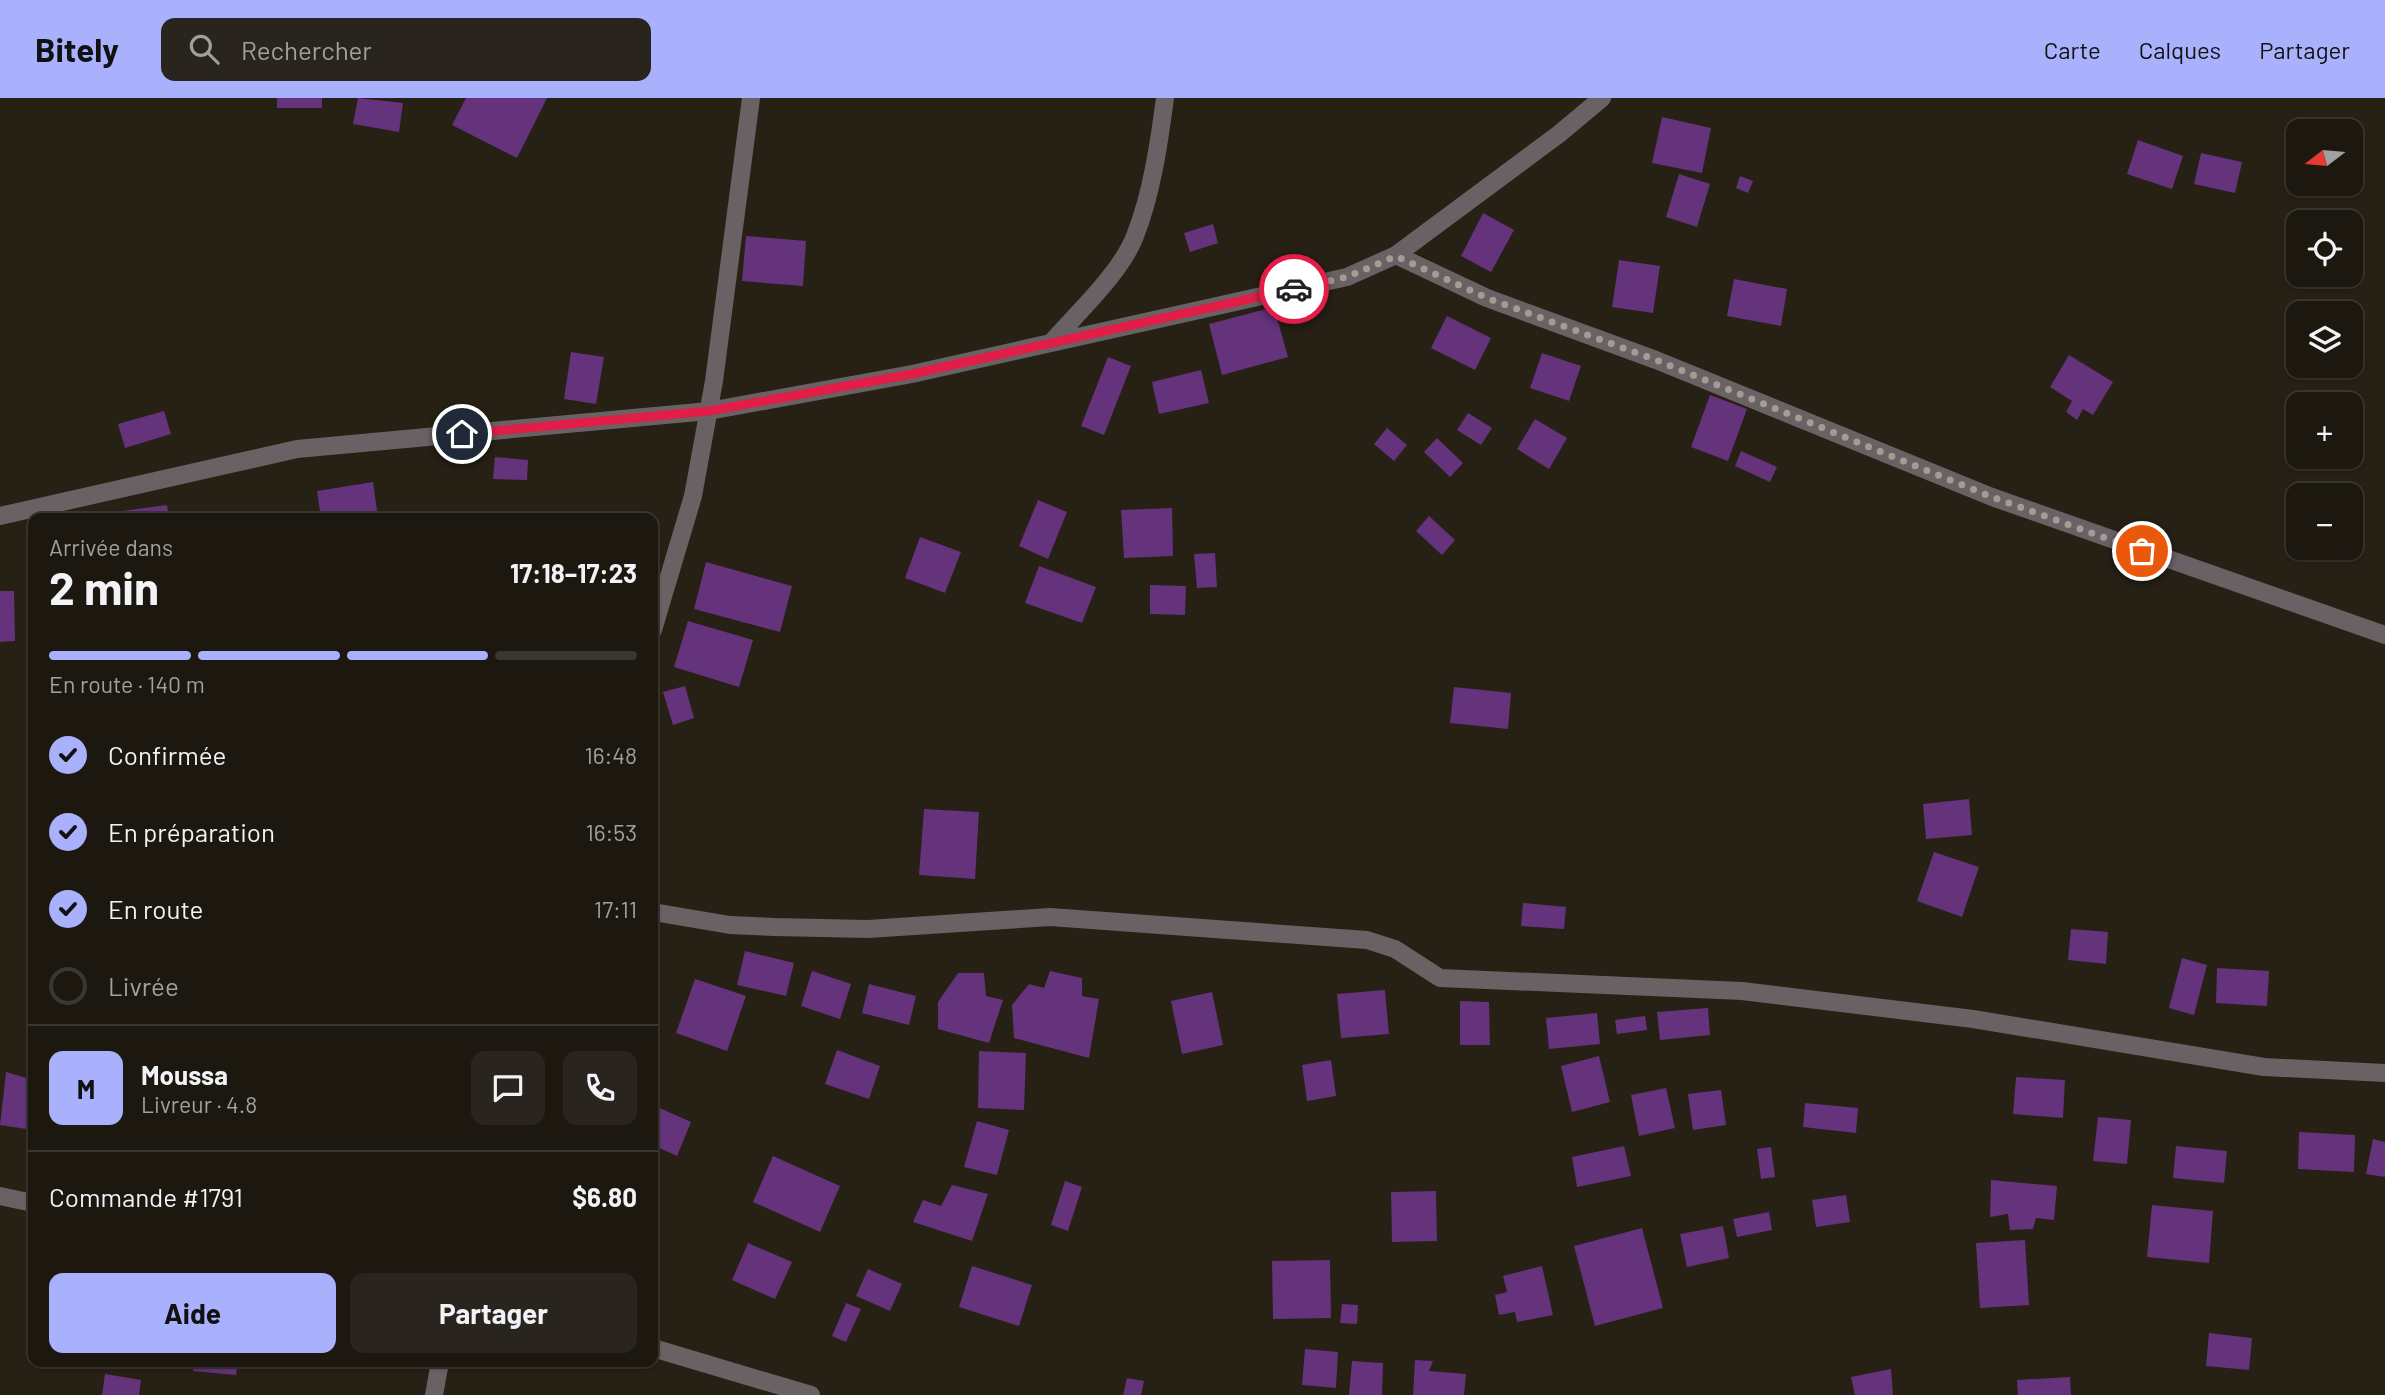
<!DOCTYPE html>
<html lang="fr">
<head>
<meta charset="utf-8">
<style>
  :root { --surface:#1c1810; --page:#29251e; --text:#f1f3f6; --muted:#a0a09f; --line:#3a3730; --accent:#a9b0fc }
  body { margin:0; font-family:Barlow,sans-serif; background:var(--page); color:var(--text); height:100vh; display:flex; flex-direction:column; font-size:26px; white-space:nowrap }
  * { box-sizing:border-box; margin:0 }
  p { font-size:23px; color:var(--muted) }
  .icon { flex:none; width:38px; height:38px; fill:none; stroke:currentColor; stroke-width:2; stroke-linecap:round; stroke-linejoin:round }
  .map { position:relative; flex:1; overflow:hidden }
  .side { position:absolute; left:28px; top:415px; width:630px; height:854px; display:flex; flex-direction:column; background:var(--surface); border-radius:14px; box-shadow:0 2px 5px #0004,0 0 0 2px var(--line) }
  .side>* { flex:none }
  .needle { width:46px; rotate:254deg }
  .buttons { position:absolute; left:2286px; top:21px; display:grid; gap:14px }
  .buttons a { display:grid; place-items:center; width:77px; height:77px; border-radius:14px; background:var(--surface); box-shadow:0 2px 5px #0004,0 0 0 2px var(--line); font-size:35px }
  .pin { position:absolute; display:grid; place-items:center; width:60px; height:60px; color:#fff; margin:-30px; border:4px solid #fff; border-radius:50%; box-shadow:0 2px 7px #0007 }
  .courier { position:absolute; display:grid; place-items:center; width:70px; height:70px; margin:-35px; border:5px solid #e11d48; border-radius:50%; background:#fff; color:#222; box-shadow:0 2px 9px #0007 }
  .overview em { font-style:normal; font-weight:700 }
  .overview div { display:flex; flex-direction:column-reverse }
  .overview { display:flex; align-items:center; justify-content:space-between; height:119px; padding:0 21px }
  h1 { font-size:46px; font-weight:700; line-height:52px }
  .bar { display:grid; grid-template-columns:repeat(4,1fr); gap:10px 7px; align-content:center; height:84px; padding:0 21px }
  .bar i { height:9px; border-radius:5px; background:var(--line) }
  .bar .on { background:var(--accent) }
  .bar p { grid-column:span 4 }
  .line { display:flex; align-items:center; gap:18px; padding:0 21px; border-top:2px solid var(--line) }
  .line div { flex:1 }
  .round { display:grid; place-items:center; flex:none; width:74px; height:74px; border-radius:14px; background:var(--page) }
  ol { padding:0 21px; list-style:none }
  li { display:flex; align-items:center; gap:21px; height:77px }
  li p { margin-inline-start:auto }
  li .icon { padding:7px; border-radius:50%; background:var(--accent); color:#111; stroke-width:4 }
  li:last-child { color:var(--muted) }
  li i { width:38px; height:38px; border:4px solid var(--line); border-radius:50% }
  .primary-button { display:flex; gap:14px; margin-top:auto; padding:14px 21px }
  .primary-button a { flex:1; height:80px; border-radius:14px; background:var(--accent); color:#111; font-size:28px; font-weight:700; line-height:80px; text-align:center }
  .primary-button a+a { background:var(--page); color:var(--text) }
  header { display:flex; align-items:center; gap:42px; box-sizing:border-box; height:98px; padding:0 35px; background:var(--accent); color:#111 }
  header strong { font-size:33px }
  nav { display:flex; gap:38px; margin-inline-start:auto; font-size:24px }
  .search { width:490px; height:63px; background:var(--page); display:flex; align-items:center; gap:18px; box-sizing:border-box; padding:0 24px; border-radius:14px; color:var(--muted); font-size:26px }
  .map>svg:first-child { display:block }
  .building { fill:#65327c }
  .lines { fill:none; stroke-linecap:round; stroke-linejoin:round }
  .minor { stroke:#696163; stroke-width:18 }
  .done { stroke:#a29d94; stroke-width:7; stroke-dasharray:0 12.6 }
  .route { stroke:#e11d48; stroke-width:9 }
</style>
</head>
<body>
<header>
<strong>Bitely</strong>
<div class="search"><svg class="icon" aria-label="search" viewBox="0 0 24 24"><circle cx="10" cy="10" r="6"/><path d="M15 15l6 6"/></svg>Rechercher</div>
<nav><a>Carte</a><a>Calques</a><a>Partager</a></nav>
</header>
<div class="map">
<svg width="2385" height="1297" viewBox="0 0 2385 1297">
  <rect width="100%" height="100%" fill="#262015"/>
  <path class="building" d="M 277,0 L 322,0 L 322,10 L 277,10 Z
    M 358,0 L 403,5 L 399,34 L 353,26 Z
    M 466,0 L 547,0 L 517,60 L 452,27 Z
    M 1662,19 L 1711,30 L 1702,75 L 1652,65 Z
    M 2138,42 L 2183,58 L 2172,91 L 2127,76 Z
    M 2201,55 L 2242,64 L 2235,95 L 2194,86 Z
    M 1679,76 L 1710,86 L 1697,129 L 1666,119 Z
    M 1740,78 L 1753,83 L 1748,95 L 1736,90 Z
    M 1483,115 L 1514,132 L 1491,174 L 1461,158 Z
    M 1213,126 L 1218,145 L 1190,154 L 1184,135 Z
    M 746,138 L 806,143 L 803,188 L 742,183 Z
    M 1619,162 L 1660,168 L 1653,215 L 1612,209 Z
    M 1734,181 L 1787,191 L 1781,228 L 1727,218 Z
    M 1274,209 L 1288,259 L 1222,277 L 1209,226 Z
    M 1447,218 L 1491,240 L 1475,272 L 1431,250 Z
    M 571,254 L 604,259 L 596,306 L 564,301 Z
    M 1542,255 L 1581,268 L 1569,303 L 1530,290 Z
    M 2069,257 L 2113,284 L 2093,317 L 2083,311 L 2077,322 L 2066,314 L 2072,303 L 2050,289 Z
    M 1108,259 L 1131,268 L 1104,337 L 1081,328 Z
    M 1201,272 L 1209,305 L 1159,316 L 1152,284 Z
    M 1710,297 L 1747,311 L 1728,363 L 1691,349 Z
    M 164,313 L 171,336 L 125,350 L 118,326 Z
    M 1468,315 L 1492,330 L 1481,347 L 1457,332 Z
    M 1535,321 L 1567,340 L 1549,371 L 1517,351 Z
    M 1387,330 L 1407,347 L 1394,363 L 1374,346 Z
    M 1437,340 L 1463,365 L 1450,379 L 1424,354 Z
    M 1741,353 L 1777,369 L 1770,384 L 1735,368 Z
    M 495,359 L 528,362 L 527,382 L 493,381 Z
    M 373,384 L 378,420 L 321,420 L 317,393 Z
    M 1038,402 L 1067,414 L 1048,461 L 1019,448 Z
    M 167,407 L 169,420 L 123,420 L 122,413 Z
    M 1172,410 L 1173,458 L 1124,460 L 1121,412 Z
    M 1429,418 L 1455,442 L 1442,457 L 1416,433 Z
    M 920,439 L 961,454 L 945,495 L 905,480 Z
    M 1215,455 L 1217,489 L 1197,490 L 1194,456 Z
    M 706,464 L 792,488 L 780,534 L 694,511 Z
    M 1039,468 L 1096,489 L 1082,525 L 1025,505 Z
    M 1150,487 L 1186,488 L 1185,517 L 1150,516 Z
    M 0,493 L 14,493 L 15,543 L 0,544 Z
    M 688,523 L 753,542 L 739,589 L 674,569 Z
    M 685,588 L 694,620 L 673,627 L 663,594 Z
    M 1454,589 L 1511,595 L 1508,631 L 1450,625 Z
    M 1969,701 L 1972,737 L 1926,741 L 1923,706 Z
    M 924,711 L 979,714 L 975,781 L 919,777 Z
    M 1934,754 L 1979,769 L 1962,819 L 1917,803 Z
    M 1523,805 L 1566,809 L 1564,831 L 1521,828 Z
    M 2071,831 L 2108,834 L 2106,866 L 2068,862 Z
    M 745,853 L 794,865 L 786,898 L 737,887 Z
    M 2182,860 L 2207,867 L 2194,917 L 2169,910 Z
    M 2217,870 L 2269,873 L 2267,908 L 2216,905 Z
    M 812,873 L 851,886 L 840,921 L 801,908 Z
    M 1050,873 L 1082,880 L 1082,898 L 1099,901 L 1089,960 L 1014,940 L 1012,907 L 1029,886 L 1044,890 Z
    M 958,875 L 984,875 L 986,898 L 1003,902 L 989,945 L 938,931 L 938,904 Z
    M 695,881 L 746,898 L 727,953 L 676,935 Z
    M 869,886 L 916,898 L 909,927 L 862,915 Z
    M 1385,892 L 1389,936 L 1341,940 L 1337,896 Z
    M 1212,894 L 1223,947 L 1182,956 L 1171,903 Z
    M 1460,903 L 1489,904 L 1490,947 L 1460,947 Z
    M 1708,910 L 1710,937 L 1660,942 L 1657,914 Z
    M 1597,915 L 1600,946 L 1549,951 L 1546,920 Z
    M 1645,918 L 1647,932 L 1617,936 L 1615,922 Z
    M 837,952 L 880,968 L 869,1001 L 825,986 Z
    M 979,953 L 1026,955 L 1024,1012 L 978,1010 Z
    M 1599,958 L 1610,1004 L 1572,1014 L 1561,968 Z
    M 1331,962 L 1336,998 L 1307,1003 L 1302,967 Z
    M 6,974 L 33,982 L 33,1032 L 0,1027 Z
    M 2016,979 L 2065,982 L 2063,1020 L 2013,1016 Z
    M 1666,990 L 1675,1030 L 1639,1038 L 1631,997 Z
    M 1721,992 L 1726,1027 L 1693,1032 L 1688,996 Z
    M 1805,1005 L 1858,1010 L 1856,1035 L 1803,1029 Z
    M 653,1007 L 691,1024 L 677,1058 L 653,1047 Z
    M 2098,1019 L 2131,1022 L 2127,1066 L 2093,1063 Z
    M 977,1023 L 1009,1032 L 997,1077 L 964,1069 Z
    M 2299,1034 L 2355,1037 L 2354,1074 L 2298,1071 Z
    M 2373,1041 L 2385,1044 L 2385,1079 L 2366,1076 Z
    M 1624,1048 L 1631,1078 L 1577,1089 L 1572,1059 Z
    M 2176,1048 L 2227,1053 L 2224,1085 L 2173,1080 Z
    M 1771,1049 L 1775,1079 L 1761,1081 L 1757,1051 Z
    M 773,1058 L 840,1088 L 820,1134 L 753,1104 Z
    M 1991,1082 L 2057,1088 L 2054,1122 L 2036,1120 L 2033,1131 L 2010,1132 L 2008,1116 L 1990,1119 Z
    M 1065,1083 L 1082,1089 L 1068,1133 L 1051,1127 Z
    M 952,1087 L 988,1096 L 972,1143 L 913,1124 L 923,1102 L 941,1108 Z
    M 1436,1093 L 1437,1143 L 1392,1144 L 1391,1094 Z
    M 1846,1097 L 1850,1124 L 1816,1129 L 1812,1102 Z
    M 2152,1107 L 2213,1113 L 2209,1165 L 2147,1159 Z
    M 1769,1114 L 1772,1132 L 1737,1139 L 1733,1121 Z
    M 1723,1128 L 1729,1160 L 1687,1169 L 1680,1136 Z
    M 1642,1130 L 1663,1210 L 1595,1228 L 1574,1148 Z
    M 2025,1142 L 2029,1207 L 1980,1210 L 1976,1145 Z
    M 748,1145 L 792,1164 L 775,1201 L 732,1182 Z
    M 1330,1162 L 1331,1220 L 1273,1221 L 1272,1163 Z
    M 972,1168 L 1032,1187 L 1019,1228 L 959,1209 Z
    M 1542,1168 L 1553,1217 L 1517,1224 L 1515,1214 L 1499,1217 L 1495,1197 L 1507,1194 L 1503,1178 Z
    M 868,1171 L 902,1186 L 890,1213 L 856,1198 Z
    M 846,1205 L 861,1211 L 846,1244 L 832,1238 Z
    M 1342,1206 L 1358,1207 L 1357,1226 L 1340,1225 Z
    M 2209,1235 L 2252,1240 L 2249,1272 L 2206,1268 Z
    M 1305,1251 L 1338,1254 L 1336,1290 L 1302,1287 Z
    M 1415,1262 L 1433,1263 L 1429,1273 L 1466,1276 L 1464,1297 L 1413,1297 Z
    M 1352,1263 L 1383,1265 L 1382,1297 L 1349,1297 Z
    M 194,1264 L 238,1264 L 236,1277 L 193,1273 Z
    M 1891,1271 L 1893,1297 L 1855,1297 L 1851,1279 Z
    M 105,1276 L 141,1282 L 139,1297 L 102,1297 Z
    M 2070,1279 L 2071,1297 L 2018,1297 L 2017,1282 Z
    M 1127,1280 L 1144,1283 L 1141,1297 L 1123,1297 Z"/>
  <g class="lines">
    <path class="minor" d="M 1396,157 L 1487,200 L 1656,262 L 1992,399 L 2385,537
      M 1051,245 C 1077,215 1121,175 1135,138 C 1152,95 1159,45 1165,0
      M 0,418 L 297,351 L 709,313 L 912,276 L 1347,179 L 1396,157 L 1559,36 L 1602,0
      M 653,532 L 693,398 L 714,283 L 751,0
      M 653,814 L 730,827 L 775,829 L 868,831 L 1050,819 L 1367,842 L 1395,851 L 1440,880 L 1742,893 L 1973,921 L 2264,969 L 2385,975
      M 0,1098 L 33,1105
      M 653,1250 L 811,1297
      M 434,1297 L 440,1264"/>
  </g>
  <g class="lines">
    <path class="done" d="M 1294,191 L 1347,179 L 1396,158 L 1487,200 L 1656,262 L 1992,399 L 2142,453"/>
    <path class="route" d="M 462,336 L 709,313 L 912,276 L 1294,191"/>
  </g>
</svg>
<div class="buttons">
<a><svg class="needle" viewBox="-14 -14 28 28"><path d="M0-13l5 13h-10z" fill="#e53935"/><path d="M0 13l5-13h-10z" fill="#a0a09f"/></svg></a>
<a><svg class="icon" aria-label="locate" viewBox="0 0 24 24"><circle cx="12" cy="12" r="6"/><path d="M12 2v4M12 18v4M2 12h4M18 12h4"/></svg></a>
<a><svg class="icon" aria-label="layers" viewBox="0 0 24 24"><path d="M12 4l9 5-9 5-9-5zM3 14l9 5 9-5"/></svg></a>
<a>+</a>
<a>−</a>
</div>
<div class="pin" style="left:2142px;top:453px;background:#ea580c"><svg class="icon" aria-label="bag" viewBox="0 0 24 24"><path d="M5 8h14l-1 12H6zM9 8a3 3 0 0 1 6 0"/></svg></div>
<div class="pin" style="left:462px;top:336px;background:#1f2937"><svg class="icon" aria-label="home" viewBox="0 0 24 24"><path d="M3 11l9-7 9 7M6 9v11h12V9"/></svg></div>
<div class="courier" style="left:1294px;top:191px"><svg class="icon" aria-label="car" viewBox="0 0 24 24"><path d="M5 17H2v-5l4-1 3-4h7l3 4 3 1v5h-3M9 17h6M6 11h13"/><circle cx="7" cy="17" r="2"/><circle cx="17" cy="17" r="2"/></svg></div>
<section class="side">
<div class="overview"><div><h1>2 min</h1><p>Arrivée dans</p></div><em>17:18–17:23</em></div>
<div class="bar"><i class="on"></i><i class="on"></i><i class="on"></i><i></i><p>En route · 140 m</p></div>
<ol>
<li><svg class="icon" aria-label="check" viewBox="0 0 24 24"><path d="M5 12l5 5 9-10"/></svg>Confirmée<p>16:48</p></li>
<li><svg class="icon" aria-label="check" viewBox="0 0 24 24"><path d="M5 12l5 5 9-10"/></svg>En préparation<p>16:53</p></li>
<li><svg class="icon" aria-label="check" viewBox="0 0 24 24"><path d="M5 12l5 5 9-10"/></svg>En route<p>17:11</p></li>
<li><i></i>Livrée</li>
</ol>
<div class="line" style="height:126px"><b class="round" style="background:var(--accent);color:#111">M</b><div><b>Moussa</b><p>Livreur · 4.8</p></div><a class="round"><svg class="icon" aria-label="chat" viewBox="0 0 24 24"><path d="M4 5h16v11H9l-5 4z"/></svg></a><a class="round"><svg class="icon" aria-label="phone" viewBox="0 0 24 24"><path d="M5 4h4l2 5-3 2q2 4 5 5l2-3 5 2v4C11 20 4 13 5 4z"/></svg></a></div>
<div class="line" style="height:91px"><div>Commande #1791</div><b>$6.80</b></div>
<div class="primary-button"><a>Aide</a><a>Partager</a></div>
</section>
</div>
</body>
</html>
